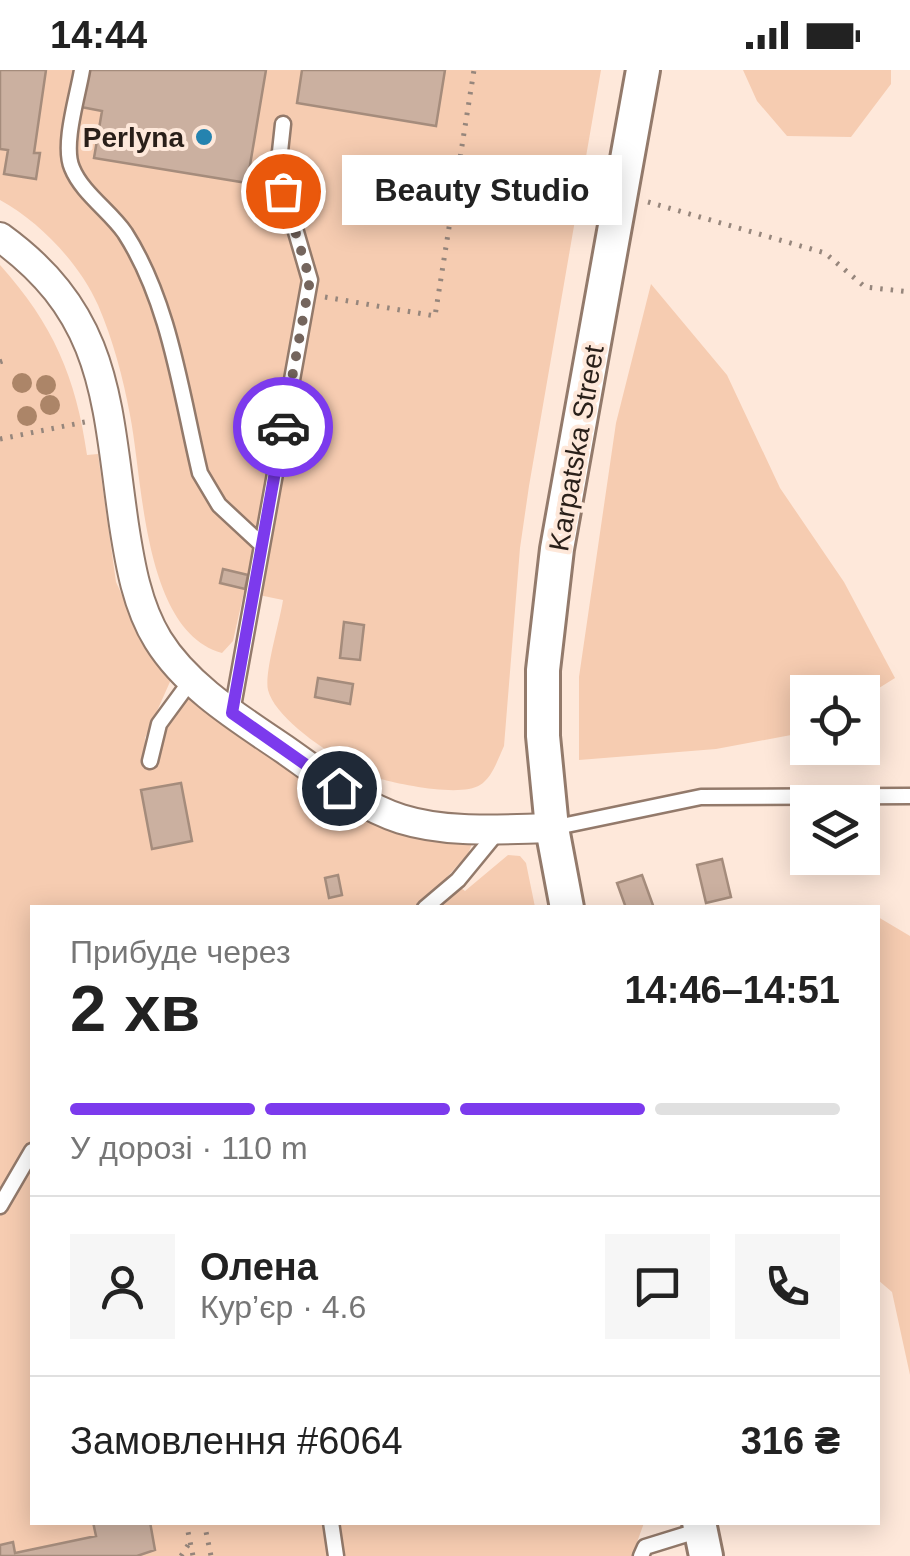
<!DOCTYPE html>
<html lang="uk">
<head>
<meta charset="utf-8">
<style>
  :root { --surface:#fff; --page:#f6f6f6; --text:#222; --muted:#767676; --line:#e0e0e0; --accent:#7c3aed }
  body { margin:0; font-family:Helvetica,sans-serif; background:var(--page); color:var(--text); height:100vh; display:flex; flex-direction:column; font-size:38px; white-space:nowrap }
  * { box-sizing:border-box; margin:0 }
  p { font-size:32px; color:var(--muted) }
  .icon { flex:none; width:55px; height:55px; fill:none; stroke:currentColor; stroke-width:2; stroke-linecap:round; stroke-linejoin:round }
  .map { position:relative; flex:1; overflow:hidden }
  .sheet { position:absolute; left:30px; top:835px; width:850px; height:620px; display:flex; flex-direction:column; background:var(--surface); border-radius:0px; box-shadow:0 5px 25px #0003 }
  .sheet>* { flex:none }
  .fabs { position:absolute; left:790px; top:605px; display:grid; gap:20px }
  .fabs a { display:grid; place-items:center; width:90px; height:90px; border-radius:0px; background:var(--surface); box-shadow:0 5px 25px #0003; font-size:50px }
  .pin { position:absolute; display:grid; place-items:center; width:85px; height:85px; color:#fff; margin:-42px; border:5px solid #fff; border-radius:50%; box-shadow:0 2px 10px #0007 }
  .courier { position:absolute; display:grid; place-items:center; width:100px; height:100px; margin:-50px; border:8px solid #7c3aed; border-radius:50%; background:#fff; color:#222; box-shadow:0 2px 12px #0007 }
  .bubble { position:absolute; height:70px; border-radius:0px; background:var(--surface); box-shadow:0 5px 25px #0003; font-size:32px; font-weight:600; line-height:70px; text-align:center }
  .headline em { font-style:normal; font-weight:600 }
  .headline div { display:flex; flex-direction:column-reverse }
  .headline { display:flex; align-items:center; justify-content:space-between; height:170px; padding:0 40px }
  h1 { font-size:65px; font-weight:600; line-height:75px }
  .bar { display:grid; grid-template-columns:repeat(4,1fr); gap:15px 10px; align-content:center; height:120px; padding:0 40px }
  .bar i { height:12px; border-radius:8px; background:var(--line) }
  .bar .selected { background:var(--accent) }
  .bar p { grid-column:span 4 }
  .line { display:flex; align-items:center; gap:25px; padding:0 40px; border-top:2px solid var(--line) }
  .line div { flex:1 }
  .round { display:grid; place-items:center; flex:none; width:105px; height:105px; border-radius:0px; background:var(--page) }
  .status { display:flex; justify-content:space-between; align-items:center; height:70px; padding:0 50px; background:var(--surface); direction:ltr }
  .status svg { height:28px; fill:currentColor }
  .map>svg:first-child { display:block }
  .green { fill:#f6ccb1 }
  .building { fill:#cbb0a0; stroke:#a58c7c; stroke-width:2.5 }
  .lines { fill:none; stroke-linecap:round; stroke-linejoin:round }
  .service-casing { stroke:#937a6b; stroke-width:19 }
  .minor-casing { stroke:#937a6b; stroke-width:32 }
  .tertiary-casing { stroke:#937a6b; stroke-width:38 }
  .path { stroke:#96867c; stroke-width:5; stroke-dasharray:2.5 8; stroke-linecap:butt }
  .service { stroke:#fff; stroke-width:14 }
  .minor { stroke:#fff; stroke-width:28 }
  .tertiary { stroke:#fff; stroke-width:32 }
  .tree { fill:#ac8568 }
  .done { stroke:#74655d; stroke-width:10; stroke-dasharray:0 18 }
  .route { stroke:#7c3aed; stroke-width:12 }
  .poi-dot { fill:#2583af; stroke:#fee8da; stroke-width:4 }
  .labels { text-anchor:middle; stroke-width:8; stroke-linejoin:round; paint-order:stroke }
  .poi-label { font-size:28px; font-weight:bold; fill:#291f19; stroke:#fee8da; text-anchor:end }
  .street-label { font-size:28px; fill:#291f19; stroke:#fee8da }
</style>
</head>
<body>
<div class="status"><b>14:44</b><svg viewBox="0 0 49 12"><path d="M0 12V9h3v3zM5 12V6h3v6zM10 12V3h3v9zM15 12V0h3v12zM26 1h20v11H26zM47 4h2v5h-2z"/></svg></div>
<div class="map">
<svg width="910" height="1486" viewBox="0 0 910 1486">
  <rect width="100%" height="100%" fill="#fee8da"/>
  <path class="green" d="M 0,0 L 601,0 L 529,416 L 520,478 L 504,676 C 498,689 492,708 480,715 C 462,727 402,715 381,709 C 351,699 276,653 268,620 C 264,603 280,551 283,530 L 244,522 L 233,571 L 222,583 C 143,561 143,410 130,345 C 123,307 113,270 98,235 C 79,193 40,152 0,130 Z
    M 743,0 L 891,0 L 891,14 L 851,67 L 787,66 L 757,31 Z
    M 0,195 C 53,254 76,307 87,385 L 98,384 L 116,512 L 138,560 L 173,605 L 145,668 L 144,693 L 189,625 L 331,726 L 475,766 L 468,784 L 447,807 L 465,821 L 508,785 L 520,786 L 526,793 L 535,837 L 32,838 L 32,1452 L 644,1453 L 632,1486 L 0,1486 Z
    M 651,214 L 727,305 L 780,418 L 844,512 L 895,608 L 863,628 L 862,622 L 808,622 L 807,662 L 716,679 L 579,690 L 579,607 L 616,353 Z
    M 878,847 L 910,866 L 910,1305 L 892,1222 L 878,1210 Z"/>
  <path class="building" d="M 0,0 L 46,0 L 34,83 L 40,83 L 36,109 L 4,104 L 8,80 L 0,79 Z
    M 87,0 L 266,0 L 247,113 L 94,88 L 102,41 L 81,37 Z
    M 302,0 L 445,0 L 436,56 L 297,33 Z
    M 223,499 L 248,505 L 245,519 L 220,513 Z
    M 344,552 L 364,555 L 360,590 L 340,588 Z
    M 318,608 L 353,614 L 350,634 L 315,627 Z
    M 181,713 L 192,771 L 152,779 L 141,720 Z
    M 722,789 L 731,827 L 706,833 L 697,795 Z
    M 338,805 L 342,825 L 329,828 L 325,808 Z
    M 642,805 L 654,838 L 626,838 L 617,813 Z
    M 93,1452 L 150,1452 L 155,1480 L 137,1486 L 0,1486 L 0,1475 L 13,1472 L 15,1483 L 96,1466 Z"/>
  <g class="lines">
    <defs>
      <path id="service" d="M 82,0 C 78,25 62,75 72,98 C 82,123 110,141 125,163 C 170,233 181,324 200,403 L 219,435 L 261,474
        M 232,642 L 310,210 L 278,100 L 283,54
        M 150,691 L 159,654 L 192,609
        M 552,758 L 701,727 L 910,726
        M 425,838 L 458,810 L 499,760
        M 0,1136 L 32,1081
        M 331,1452 L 336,1486
        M 641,1486 L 645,1477 L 700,1460"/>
      <path id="minor" d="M 0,167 C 109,246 106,332 124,455 C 130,494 137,536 158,570 C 187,617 240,649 284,679 C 320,704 358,735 401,749 C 449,764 503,759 552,758"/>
      <path id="tertiary" d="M 567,838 L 552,758 L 543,666 L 543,600 L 557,479 L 643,0
        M 699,1452 L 706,1486"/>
    </defs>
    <use href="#service" class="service-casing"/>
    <use href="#minor" class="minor-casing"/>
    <use href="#tertiary" class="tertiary-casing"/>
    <path class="path" d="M 648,132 L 825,183 L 865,217 L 910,222
      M 325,227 L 435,246 L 474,0
      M 0,292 L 3,291
      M 0,369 L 85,352
      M 186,1452 L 193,1486
      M 204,1452 L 211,1486
      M 181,1486 L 190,1472"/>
    <use href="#service" class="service"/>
    <use href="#minor" class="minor"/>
    <use href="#tertiary" class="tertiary"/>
  </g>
  <g class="tree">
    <circle cx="22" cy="313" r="10"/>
    <circle cx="46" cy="315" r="10"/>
    <circle cx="50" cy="335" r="10"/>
    <circle cx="27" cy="346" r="10"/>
  </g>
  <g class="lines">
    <path class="done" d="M 283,357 L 310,210 L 283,121"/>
    <path class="route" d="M 283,357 L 232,643 L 339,718"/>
  </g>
  <circle class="poi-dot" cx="204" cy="67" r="10"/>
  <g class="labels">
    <g class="poi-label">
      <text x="184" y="77">Perlyna</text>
    </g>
    <g class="street-label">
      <text transform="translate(576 378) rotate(-80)" y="10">Karpatska Street</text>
    </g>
  </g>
</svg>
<div class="fabs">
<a><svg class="icon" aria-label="locate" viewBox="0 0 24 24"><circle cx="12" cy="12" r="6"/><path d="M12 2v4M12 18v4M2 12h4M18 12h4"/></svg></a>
<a><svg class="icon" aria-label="layers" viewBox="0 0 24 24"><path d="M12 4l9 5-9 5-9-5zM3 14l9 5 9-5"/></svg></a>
</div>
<div class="pin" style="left:283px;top:121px;background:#ea580c"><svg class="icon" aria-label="bag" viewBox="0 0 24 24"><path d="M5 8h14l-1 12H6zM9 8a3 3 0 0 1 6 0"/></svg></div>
<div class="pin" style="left:339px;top:718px;background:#1f2937"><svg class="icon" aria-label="home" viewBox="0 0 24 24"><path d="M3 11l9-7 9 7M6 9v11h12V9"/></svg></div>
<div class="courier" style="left:283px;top:357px"><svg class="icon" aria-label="car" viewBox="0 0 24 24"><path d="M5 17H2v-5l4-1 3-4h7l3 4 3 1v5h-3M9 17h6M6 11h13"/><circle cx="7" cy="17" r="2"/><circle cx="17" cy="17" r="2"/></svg></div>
<div class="bubble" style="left:342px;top:85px;width:280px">Beauty Studio</div>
<section class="sheet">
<div class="headline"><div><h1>2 хв</h1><p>Прибуде через</p></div><em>14:46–14:51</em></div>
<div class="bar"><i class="selected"></i><i class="selected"></i><i class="selected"></i><i></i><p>У дорозі · 110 m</p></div>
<div class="line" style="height:180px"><a class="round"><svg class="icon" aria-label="person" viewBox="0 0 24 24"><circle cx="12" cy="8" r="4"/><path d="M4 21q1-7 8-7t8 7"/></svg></a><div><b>Олена</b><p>Кур’єр · 4.6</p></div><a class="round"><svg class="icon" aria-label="chat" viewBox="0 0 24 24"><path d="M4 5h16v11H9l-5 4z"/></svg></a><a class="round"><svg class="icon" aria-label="phone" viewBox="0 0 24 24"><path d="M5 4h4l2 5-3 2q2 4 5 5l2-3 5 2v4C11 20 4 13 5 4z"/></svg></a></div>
<div class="line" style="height:130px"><div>Замовлення #6064</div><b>316 ₴</b></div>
</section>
</div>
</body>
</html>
